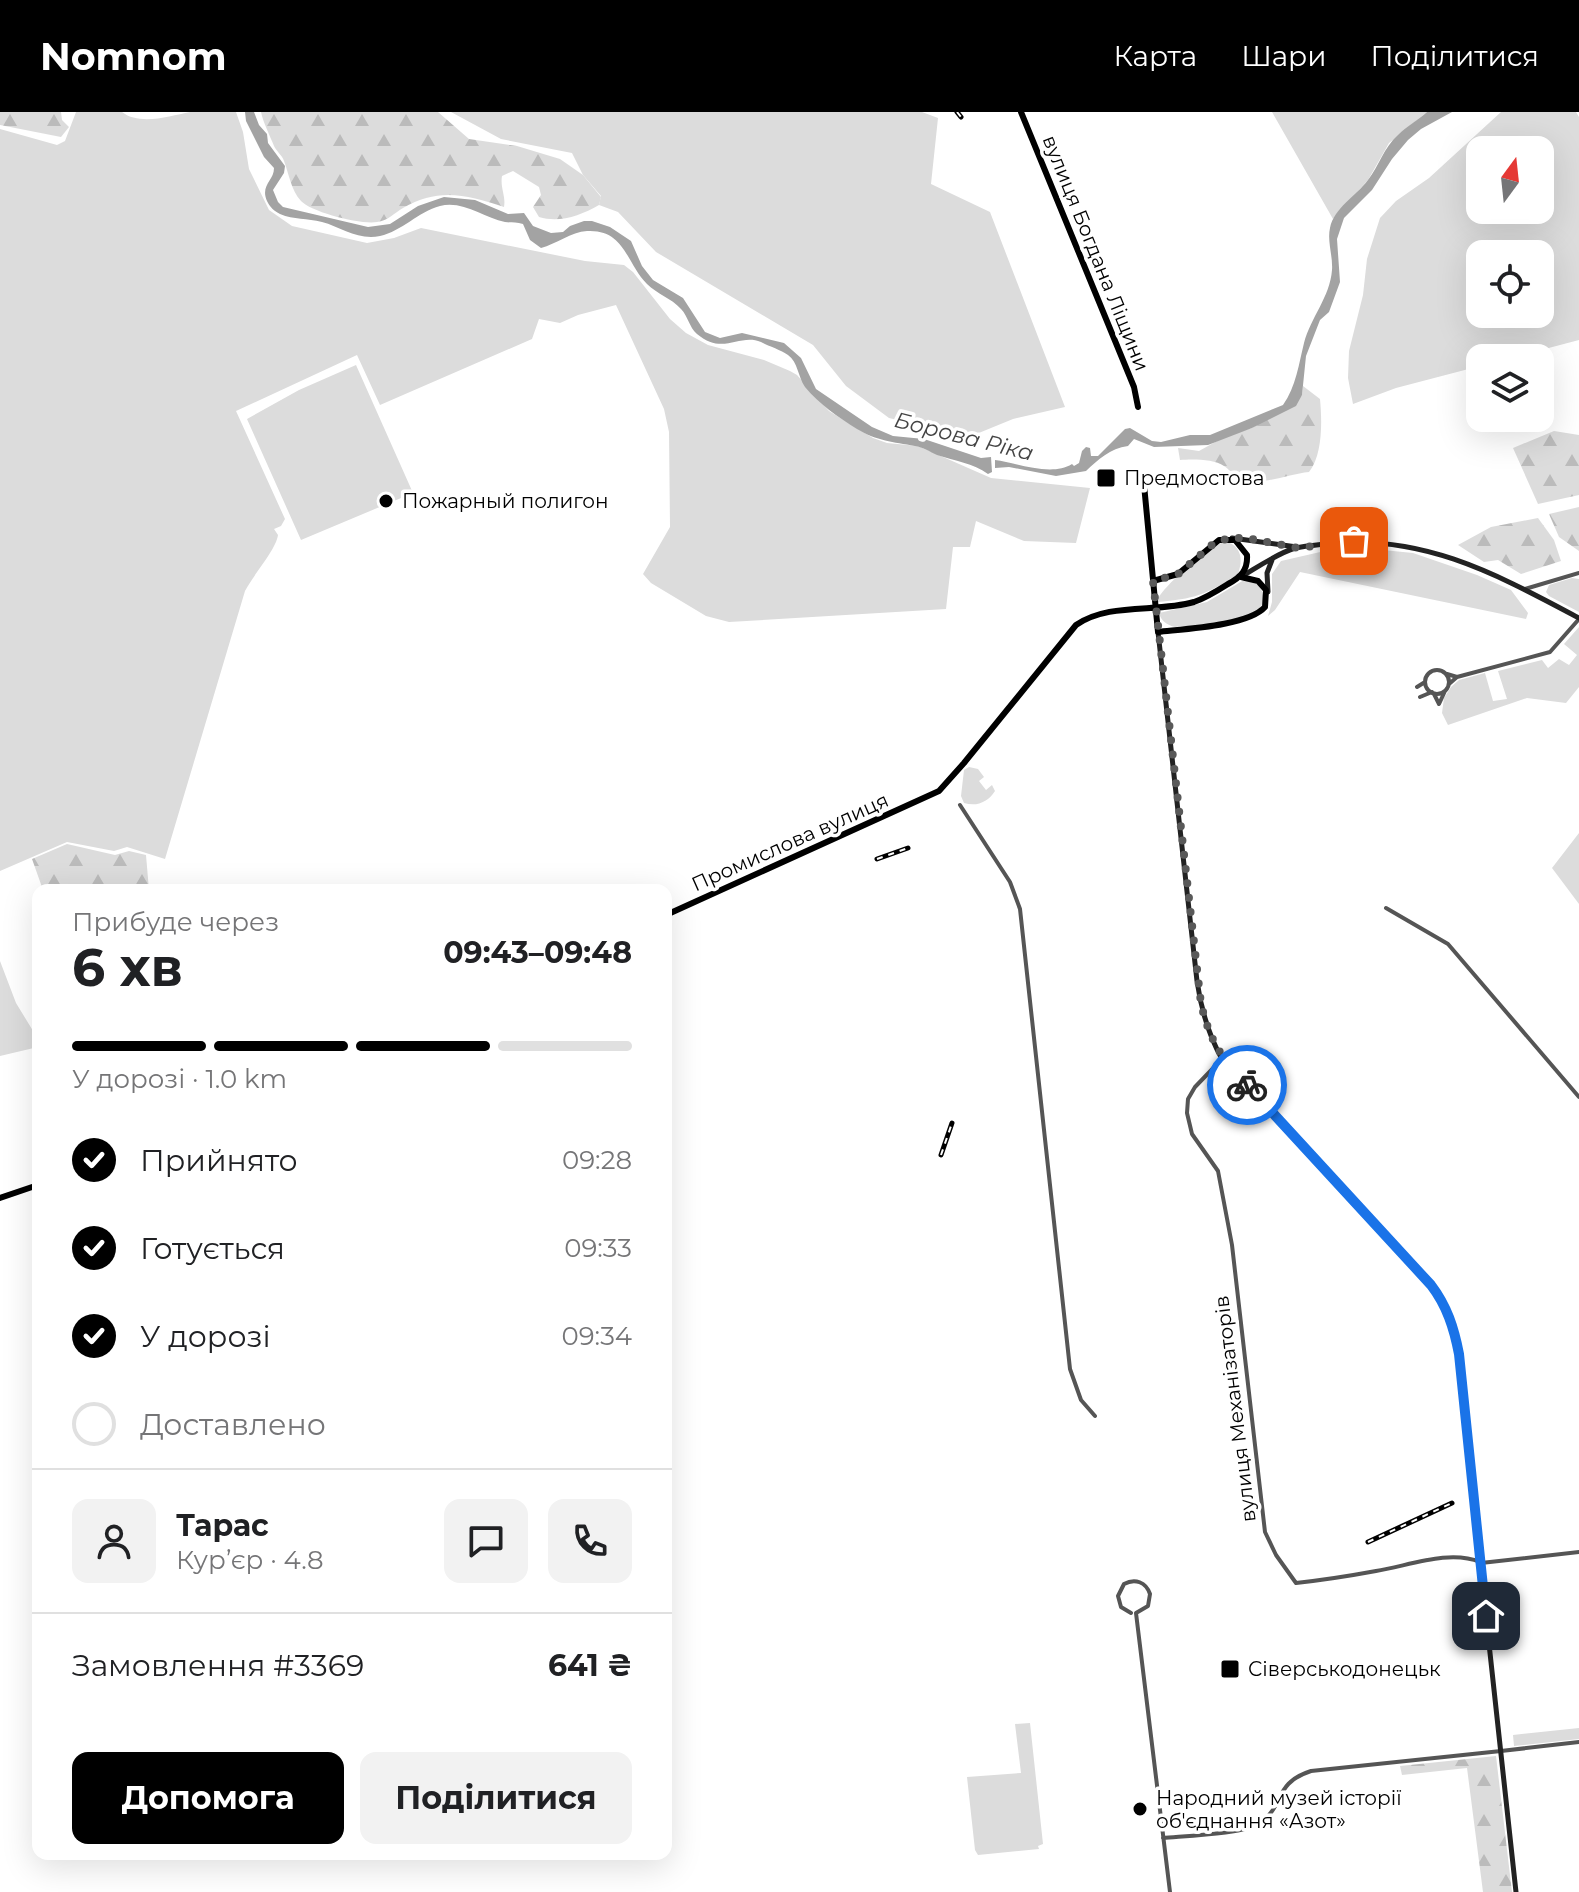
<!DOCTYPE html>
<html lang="uk">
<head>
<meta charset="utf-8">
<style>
  :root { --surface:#fff; --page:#f2f2f2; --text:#202124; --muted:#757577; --line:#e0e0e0; --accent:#000 }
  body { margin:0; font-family:Montserrat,sans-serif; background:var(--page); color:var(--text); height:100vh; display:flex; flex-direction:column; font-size:30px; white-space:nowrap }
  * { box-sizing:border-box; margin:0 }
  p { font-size:26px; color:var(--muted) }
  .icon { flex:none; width:44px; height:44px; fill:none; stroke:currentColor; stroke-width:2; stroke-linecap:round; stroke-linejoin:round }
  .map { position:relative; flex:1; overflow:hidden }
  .details { position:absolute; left:32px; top:772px; width:640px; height:976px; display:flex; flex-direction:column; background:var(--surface); border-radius:16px; box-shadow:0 8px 32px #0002 }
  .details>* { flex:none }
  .needle { width:52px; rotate:15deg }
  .buttons { position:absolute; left:1466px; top:24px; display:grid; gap:16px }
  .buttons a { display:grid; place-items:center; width:88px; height:88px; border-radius:16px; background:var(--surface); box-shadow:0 8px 32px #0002; font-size:40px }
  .pin { position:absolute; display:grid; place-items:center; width:68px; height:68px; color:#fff; margin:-34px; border-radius:16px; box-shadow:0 4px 12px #0006 }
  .courier { position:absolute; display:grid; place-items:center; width:80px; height:80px; margin:-40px; border:6px solid #1a73e8; border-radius:50%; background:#fff; color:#222; box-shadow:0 2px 10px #0007 }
  .summary em { font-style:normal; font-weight:700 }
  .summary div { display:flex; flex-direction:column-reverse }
  .summary { display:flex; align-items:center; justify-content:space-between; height:136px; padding:0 40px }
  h1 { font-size:52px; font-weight:700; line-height:60px }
  .bar { display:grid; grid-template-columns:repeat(4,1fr); gap:12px 8px; align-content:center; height:96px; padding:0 40px }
  .bar i { height:10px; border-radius:6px; background:var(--line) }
  .bar .selected { background:var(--accent) }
  .bar p { grid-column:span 4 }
  .line { display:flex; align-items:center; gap:20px; padding:0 40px; border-top:2px solid var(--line) }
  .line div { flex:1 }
  .round { display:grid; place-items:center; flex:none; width:84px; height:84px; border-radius:16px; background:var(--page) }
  ol { padding:0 40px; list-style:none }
  li { display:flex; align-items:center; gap:24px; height:88px }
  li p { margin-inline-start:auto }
  li .icon { padding:8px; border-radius:50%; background:var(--accent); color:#fff; stroke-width:4 }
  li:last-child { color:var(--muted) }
  li i { width:44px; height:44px; border:4px solid var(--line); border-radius:50% }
  .button { display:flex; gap:16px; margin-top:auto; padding:16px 40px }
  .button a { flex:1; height:92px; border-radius:16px; background:var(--accent); color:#fff; font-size:32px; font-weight:700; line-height:92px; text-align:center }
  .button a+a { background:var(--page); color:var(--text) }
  header { display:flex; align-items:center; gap:48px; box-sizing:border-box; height:112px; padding:0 40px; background:var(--accent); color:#fff }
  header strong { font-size:38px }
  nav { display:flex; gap:44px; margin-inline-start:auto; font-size:28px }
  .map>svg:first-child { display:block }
  .green { fill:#dcdcdc; fill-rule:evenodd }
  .forest { fill:url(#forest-firs) }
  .water { fill:#a3a3a3 }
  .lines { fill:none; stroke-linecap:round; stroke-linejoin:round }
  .minor { stroke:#555; stroke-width:4 }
  .tertiary { stroke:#555; stroke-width:4 }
  .secondary { stroke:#222; stroke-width:5 }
  .primary { stroke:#000; stroke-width:6 }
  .rail-casing { stroke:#000; stroke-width:5 }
  .rail { stroke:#fff; stroke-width:2; stroke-dasharray:6; stroke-linecap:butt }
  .done { stroke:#595959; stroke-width:8; stroke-dasharray:0 14.4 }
  .route { stroke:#1a73e8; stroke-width:10 }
  .poi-dot { fill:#000; stroke:#fff; stroke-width:3 }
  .labels { text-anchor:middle; stroke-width:7; stroke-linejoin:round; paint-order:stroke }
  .street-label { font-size:20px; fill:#000; stroke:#fff }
  .poi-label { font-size:20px; fill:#000; stroke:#fff; text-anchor:start }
  .water-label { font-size:22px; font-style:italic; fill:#444; stroke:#fff }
</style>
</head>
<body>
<header>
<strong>Nomnom</strong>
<nav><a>Карта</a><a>Шари</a><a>Поділитися</a></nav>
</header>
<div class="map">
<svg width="1579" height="1780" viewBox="0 0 1579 1780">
  <defs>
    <pattern id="forest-firs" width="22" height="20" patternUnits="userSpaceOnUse" patternTransform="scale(2)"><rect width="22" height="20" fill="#dcdcdc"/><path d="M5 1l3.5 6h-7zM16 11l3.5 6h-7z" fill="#bbb"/></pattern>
  </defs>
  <rect width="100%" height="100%" fill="#fff"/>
  <path class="green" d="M 76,0 L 122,0 C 140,14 170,4 190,0 C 205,0 221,0 236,0 L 243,20 L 249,57 L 269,98 L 292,114 L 367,131 L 394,126 L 421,116 L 585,149 L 624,153 L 633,160 L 670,207 L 686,221 L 708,233 L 764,248 L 790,259 L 797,263 L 829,299 L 873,326 L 887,331 L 918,334 L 991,366 L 1090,376 L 1076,431 L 1024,429 L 976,409 L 970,435 L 953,435 L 946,497 L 729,510 L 706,504 L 651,471 L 643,462 L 670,415 L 669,320 L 664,297 L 616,193 L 578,203 L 560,211 L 539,207 L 532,227 L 380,293 L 357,243 L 236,299 L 285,407 L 281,414 L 274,417 L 278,423 C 276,438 253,463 245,479 L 165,747 L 127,735 L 114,739 L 67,730 L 0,759 L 0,17 L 57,33 L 65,29 Z
    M 451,0 L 922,0 L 938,6 L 931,72 L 990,100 L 1065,295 L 1013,307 L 969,325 L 889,306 L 846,274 L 813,233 L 656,140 L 618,100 L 599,93 L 601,84 L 583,63 L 572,41 L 501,27 Z
    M 1272,0 L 1427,0 L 1389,31 L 1368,68 L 1333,107 Z
    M 1501,0 L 1576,0 L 1579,5 L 1579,228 L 1511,246 L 1480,246 L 1480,254 L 1396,276 L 1353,292 L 1348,266 L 1349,239 L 1363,183 L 1367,147 L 1380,106 L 1396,89 L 1429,66 ZM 1480,38 L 1540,38 L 1540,98 L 1480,98 ZM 1480,142 L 1540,142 L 1540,202 L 1480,202 Z
    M 356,253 L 413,381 L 301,428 L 247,307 L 299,278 Z
    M 1225,429 C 1242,434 1243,448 1238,462 C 1206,483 1194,487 1157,490 C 1160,475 1210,436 1225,429 Z
    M 1363,436 L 1413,441 L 1477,463 L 1511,478 L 1528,501 L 1526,507 L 1300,460 L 1275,498 L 1268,504 L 1272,490 L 1272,462 L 1281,449 L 1329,438 Z
    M 1572,466 L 1579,467 L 1579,500 L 1549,484 L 1546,480 L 1549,473 Z
    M 1244,468 L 1259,473 C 1283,514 1199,512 1175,515 C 1167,513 1161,509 1159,501 L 1207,490 Z
    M 1579,515 L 1579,575 L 1566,591 L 1527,586 L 1448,613 L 1442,601 L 1444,586 L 1451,575 L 1459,568 L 1485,561 L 1493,589 L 1507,587 L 1498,559 L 1542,548 L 1548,556 L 1559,547 L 1569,553 L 1577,543 L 1564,532 Z
    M 969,655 L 978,657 L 984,665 L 979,669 L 986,678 L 992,673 L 995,679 C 988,690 977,695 964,691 L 961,684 L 964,658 Z
    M 1579,721 L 1579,792 L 1552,756 Z
    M 0,849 L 16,891 L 38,927 L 38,935 L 0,944 Z
    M 1030,1611 L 1043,1732 L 1038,1734 L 1039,1737 L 978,1743 L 975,1738 L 967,1665 L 1021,1661 L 1015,1612 Z
    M 1579,1616 L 1579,1627 L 1514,1634 L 1513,1623 Z"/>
  <path class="forest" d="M 0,0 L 61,0 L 62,8 L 69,15 L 61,25 L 0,13 Z
    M 261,0 L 438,0 L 469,27 L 517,34 L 560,47 L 583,63 L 601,85 L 599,93 C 580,104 559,111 539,105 L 533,95 L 541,83 L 539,75 L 513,59 L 502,64 C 500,76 506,84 504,95 C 467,83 439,75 403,96 C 394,101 388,109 377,110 C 361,113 311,100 301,89 C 291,78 289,62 284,49 C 282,43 276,39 274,34 C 270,24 263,10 261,0 Z
    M 1303,274 L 1320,287 C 1322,308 1323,343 1309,360 C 1287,362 1262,375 1239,366 C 1233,364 1229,357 1224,354 C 1214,347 1193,347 1180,348 L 1178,336 L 1199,339 L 1226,324 L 1252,316 L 1302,283 Z
    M 1554,319 L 1579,323 L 1579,383 L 1538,392 L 1513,336 Z
    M 1579,395 L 1579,439 L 1559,425 L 1549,402 Z
    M 1538,406 L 1554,428 L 1561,449 L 1521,462 L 1498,448 L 1484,450 L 1458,433 L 1491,415 Z
    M 67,732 L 115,743 L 129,739 L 146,743 L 149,778 L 43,778 L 32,747 Z
    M 1496,1644 L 1512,1780 L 1483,1780 L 1467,1656 L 1402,1663 L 1400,1654 Z"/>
  <path class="water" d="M 245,0 L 254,0 L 259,13 L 267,22 L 268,31 L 285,54 L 284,61 L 273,78 L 278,90 L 283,95 L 368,115 L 390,112 L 418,94 L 444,85 L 475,88 L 508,102 L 524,101 L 533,114 L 551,121 L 563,120 L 570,114 L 584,109 L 592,109 L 610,115 L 631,129 L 642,154 L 653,168 L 683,186 L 705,220 L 720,226 L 742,221 L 784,231 L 801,246 L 816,277 L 872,315 L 893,324 L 924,327 L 981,346 L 991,345 L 992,360 L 988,362 C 973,351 955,349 937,343 C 930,340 923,335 915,334 C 893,330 877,329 857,317 C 838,305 819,292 805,275 C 798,265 798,250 788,243 C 781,238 768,234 761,230 C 739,221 723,244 697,222 C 689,215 688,204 681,197 C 671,186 657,182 647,172 C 626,151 625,117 587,119 C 571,120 556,132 541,136 L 530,128 L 523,112 C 516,110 511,111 505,110 C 484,106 463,88 440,94 C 418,100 402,119 380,124 C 359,129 341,115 322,110 C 307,106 294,108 280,102 C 274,99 270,95 267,89 C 260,73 274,69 274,56 L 264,45 L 246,9 Z
    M 1427,0 L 1452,0 L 1421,17 L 1408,28 L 1392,47 L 1372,78 L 1344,106 L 1337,127 L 1340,170 L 1329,200 L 1320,208 L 1306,244 L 1302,283 L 1296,294 L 1252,316 L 1208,333 L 1154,335 L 1134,327 L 1128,334 C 1110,336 1098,348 1086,359 L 1056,364 L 1009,355 L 995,356 L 995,348 C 1018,351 1051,365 1072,352 L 1074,354 L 1079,351 L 1082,339 L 1086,335 L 1090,336 L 1091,344 L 1098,344 L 1125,317 L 1130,316 L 1152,329 L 1161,330 L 1190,323 L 1210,323 L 1283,293 C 1296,275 1299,251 1304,231 C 1311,205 1330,185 1332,158 C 1333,144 1327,129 1330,116 C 1334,96 1356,84 1368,68 C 1379,54 1384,35 1398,23 C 1407,14 1418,8 1427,0 Z"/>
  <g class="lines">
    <path class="minor" d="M 1525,477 L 1579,461
      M1425 570a12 12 0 1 1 24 0a12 12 0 1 1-24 0Z
      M 1447,562 L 1457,565 L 1449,572
      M 1457,565 L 1550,540 L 1579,507
      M 1417,575 L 1425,570
      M 1434,582 L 1439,592 L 1445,579
      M 1420,585 L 1432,580
      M 960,693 L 1010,770 L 1020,797 L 1070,1257 L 1081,1288 L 1095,1304
      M 1386,796 L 1448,832 L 1579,985
      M 1222,947 L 1195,975 L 1188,987 L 1187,1001 L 1192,1022 L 1218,1059 L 1232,1133 L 1265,1420 L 1276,1443 L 1296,1471 C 1323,1468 1349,1464 1376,1459 C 1408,1454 1449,1437 1480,1450
      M 1501,1639 L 1579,1630"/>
    <path class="tertiary" d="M 1481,1451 L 1579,1440
      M 1131,1501 L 1121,1495 L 1118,1484 L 1124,1472 C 1135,1466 1146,1470 1150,1482 L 1148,1494 L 1136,1501 L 1170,1780
      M 1163,1726 C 1184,1724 1246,1722 1261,1711 C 1285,1692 1274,1671 1311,1659 L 1501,1639"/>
    <path class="secondary" d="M 1232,426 L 1297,435
      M 1241,465 C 1258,455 1276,442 1295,436 C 1305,434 1316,433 1325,432 C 1422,421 1496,462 1579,506
      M 1268,480 L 1267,461 L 1272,448
      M 1158,520 L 1197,869 C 1201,897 1208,922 1222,947 L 1431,1173 L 1446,1196 L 1455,1219 L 1516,1780"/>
    <path class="primary" d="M 1021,0 L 1134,275 L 1138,295
      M 1143,362 L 1158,520 C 1184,517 1248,514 1265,495 L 1266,478 L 1258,469 L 1241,465
      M 666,803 L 939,679 L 964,651 L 1076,513 C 1109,490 1157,501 1194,490 C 1206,486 1217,479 1228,472 C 1241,465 1248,458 1247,443 L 1235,428 L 1219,428 L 1178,462 L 1153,469
      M 0,1086 L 38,1073"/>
    <defs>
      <path id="rail" d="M 957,0 L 961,5
        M 877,747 L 908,736
        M 941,1043 L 952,1011
        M 1368,1430 L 1452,1391"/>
    </defs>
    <use href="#rail" class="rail-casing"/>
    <use href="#rail" class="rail"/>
  </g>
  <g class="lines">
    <path class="done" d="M 1247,973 C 1221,946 1210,929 1201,892 L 1153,469 L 1178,462 L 1212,433 L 1228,426 L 1247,426 L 1298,436 L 1354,429"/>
    <path class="route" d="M 1247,973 L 1431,1173 C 1447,1194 1454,1216 1459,1242 L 1486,1504"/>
  </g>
  <g class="poi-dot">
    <rect x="1096" y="356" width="20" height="20" rx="4"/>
    <circle cx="386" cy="389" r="8"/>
    <rect x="1220" y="1547" width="20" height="20" rx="4"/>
    <circle cx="1140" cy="1697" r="8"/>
  </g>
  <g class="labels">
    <g class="street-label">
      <text transform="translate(1096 141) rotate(68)" y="7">вулиця Богдана Ліщини</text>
      <text transform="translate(790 730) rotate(-24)" y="7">Промислова вулиця</text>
      <text transform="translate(1235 1297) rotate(-97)" y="7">вулиця Механізаторів</text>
    </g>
    <g class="poi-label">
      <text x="1124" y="373">Предмостова</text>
      <text x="402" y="396">Пожарный полигон</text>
      <text x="1248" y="1564">Сіверськодонецьк</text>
      <text x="1156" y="1693">Народний музей історії<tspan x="1156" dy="23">об'єднання «Азот»</tspan></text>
    </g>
    <g class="water-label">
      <text transform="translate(964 324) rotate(14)" y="8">Борова Ріка</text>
    </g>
  </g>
</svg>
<div class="buttons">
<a><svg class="needle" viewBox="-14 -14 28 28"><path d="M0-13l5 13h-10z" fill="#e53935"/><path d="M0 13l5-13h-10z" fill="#757577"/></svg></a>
<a><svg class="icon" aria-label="locate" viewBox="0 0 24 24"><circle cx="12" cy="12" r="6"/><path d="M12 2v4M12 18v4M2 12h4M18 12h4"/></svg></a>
<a><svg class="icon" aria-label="layers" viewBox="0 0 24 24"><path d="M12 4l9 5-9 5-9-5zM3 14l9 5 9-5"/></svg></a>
</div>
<div class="pin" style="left:1354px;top:429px;background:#ea580c"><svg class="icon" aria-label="bag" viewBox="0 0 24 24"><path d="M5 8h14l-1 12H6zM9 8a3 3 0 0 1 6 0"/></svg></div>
<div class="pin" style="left:1486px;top:1504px;background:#1f2937"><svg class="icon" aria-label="home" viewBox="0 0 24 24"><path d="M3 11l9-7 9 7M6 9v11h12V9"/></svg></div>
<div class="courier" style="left:1247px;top:973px"><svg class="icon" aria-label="bike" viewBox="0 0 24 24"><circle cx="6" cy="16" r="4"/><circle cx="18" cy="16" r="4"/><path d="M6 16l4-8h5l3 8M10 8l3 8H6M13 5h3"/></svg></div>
<section class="details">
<div class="summary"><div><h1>6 хв</h1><p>Прибуде через</p></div><em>09:43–09:48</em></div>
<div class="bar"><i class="selected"></i><i class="selected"></i><i class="selected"></i><i></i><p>У дорозі · 1.0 km</p></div>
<ol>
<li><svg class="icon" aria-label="check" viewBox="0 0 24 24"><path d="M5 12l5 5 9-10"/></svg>Прийнято<p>09:28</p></li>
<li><svg class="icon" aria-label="check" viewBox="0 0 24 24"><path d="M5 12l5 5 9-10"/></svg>Готується<p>09:33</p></li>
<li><svg class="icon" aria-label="check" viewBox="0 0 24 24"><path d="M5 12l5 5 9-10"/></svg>У дорозі<p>09:34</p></li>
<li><i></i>Доставлено</li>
</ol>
<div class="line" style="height:144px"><a class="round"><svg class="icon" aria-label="person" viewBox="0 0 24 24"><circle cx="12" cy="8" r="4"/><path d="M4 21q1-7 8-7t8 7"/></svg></a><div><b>Тарас</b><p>Кур’єр · 4.8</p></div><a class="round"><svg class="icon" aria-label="chat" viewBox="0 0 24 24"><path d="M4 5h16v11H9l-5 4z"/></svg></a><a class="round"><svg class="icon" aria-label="phone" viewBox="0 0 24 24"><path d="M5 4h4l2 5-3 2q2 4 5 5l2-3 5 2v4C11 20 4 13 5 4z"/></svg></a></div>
<div class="line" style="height:104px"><div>Замовлення #3369</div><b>641 ₴</b></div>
<div class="button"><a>Допомога</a><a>Поділитися</a></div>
</section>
</div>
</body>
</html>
